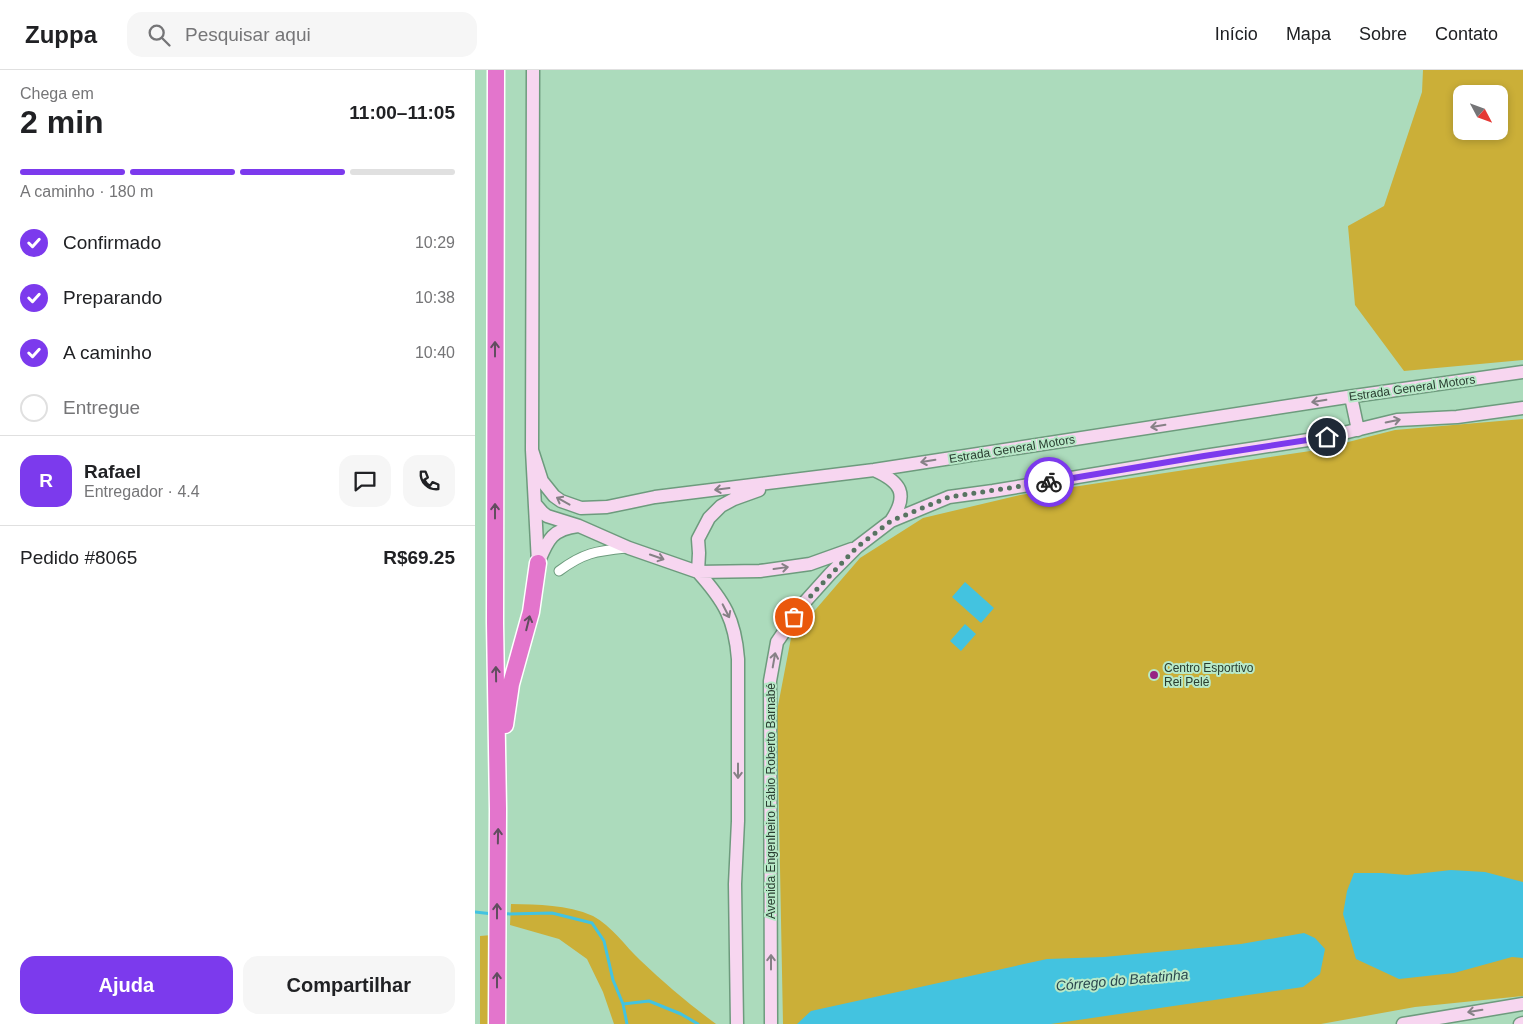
<!DOCTYPE html>
<html lang="pt">
<head>
<meta charset="utf-8">
<style>
  :root { --surface:#fff; --page:#f6f6f6; --text:#202124; --muted:#757577; --line:#e0e0e0; --accent:#7c3aed }
  body { margin:0; font-family:Arial,sans-serif; background:var(--page); color:var(--text); height:100vh; display:flex; flex-direction:column; font-size:19px; white-space:nowrap }
  * { box-sizing:border-box; margin:0 }
  p { font-size:16px; color:var(--muted) }
  .icon { flex:none; width:28px; height:28px; fill:none; stroke:currentColor; stroke-width:2; stroke-linecap:round; stroke-linejoin:round }
  .map { position:relative; flex:1; overflow:hidden }
  .side { display:flex; flex-direction:column; background:var(--surface); width:475px }
  .side>* { flex:none }
  .needle { width:32px; rotate:131deg }
  .tools { position:absolute; left:978px; top:15px; display:grid; gap:10px }
  .tools a { display:grid; place-items:center; width:55px; height:55px; border-radius:10px; background:var(--surface); box-shadow:0 2px 8px #0003; font-size:25px }
  .pin { position:absolute; display:grid; place-items:center; width:42px; height:42px; color:#fff; margin:-21px; border:2px solid #fff; border-radius:50%; box-shadow:0 1px 5px #0007 }
  .courier { position:absolute; display:grid; place-items:center; width:50px; height:50px; margin:-25px; border:4px solid #7c3aed; border-radius:50%; background:#fff; color:#222; box-shadow:0 1px 6px #0007 }
  .summary em { font-style:normal; font-weight:600 }
  .summary div { display:flex; flex-direction:column-reverse }
  .summary { display:flex; align-items:center; justify-content:space-between; height:85px; padding:0 20px }
  h1 { font-size:32px; font-weight:600; line-height:38px }
  .bar { display:grid; grid-template-columns:repeat(4,1fr); gap:8px 5px; align-content:center; height:60px; padding:0 20px }
  .bar i { height:6px; border-radius:4px; background:var(--line) }
  .bar .current { background:var(--accent) }
  .bar p { grid-column:span 4 }
  .line { display:flex; align-items:center; gap:12px; padding:0 20px; border-top:1px solid var(--line) }
  .line div { flex:1 }
  .round { display:grid; place-items:center; flex:none; width:52px; height:52px; border-radius:15px; background:var(--page) }
  ol { padding:0 20px; list-style:none }
  li { display:flex; align-items:center; gap:15px; height:55px }
  li p { margin-inline-start:auto }
  li .icon { padding:5px; border-radius:50%; background:var(--accent); color:#fff; stroke-width:4 }
  li:last-child { color:var(--muted) }
  li i { width:28px; height:28px; border:2px solid var(--line); border-radius:50% }
  .primary-button { display:flex; gap:10px; margin-top:auto; padding:10px 20px }
  .primary-button a { flex:1; height:58px; border-radius:15px; background:var(--accent); color:#fff; font-size:20px; font-weight:600; line-height:58px; text-align:center }
  .primary-button a+a { background:var(--page); color:var(--text) }
  header { display:flex; align-items:center; gap:30px; box-sizing:border-box; height:70px; padding:0 25px; background:var(--surface); border-bottom:1px solid var(--line) }
  header strong { font-size:24px }
  nav { display:flex; gap:28px; margin-inline-start:auto; font-size:18px }
  .search { width:350px; height:45px; background:var(--page); display:flex; align-items:center; gap:12px; box-sizing:border-box; padding:0 18px; border-radius:15px; color:var(--muted); font-size:19px }
  main { display:flex; flex:1; min-height:0 }
  .map>svg:first-child { display:block }
  .green { fill:#cbaf38; fill-rule:evenodd }
  .water { fill:#43c3e0 }
  .lines { fill:none; stroke-linecap:round; stroke-linejoin:round }
  .stream { stroke:#43c3e0; stroke-width:3 }
  .street-casing { stroke:#6d9b7d; stroke-width:11 }
  .secondary-casing { stroke:#6d9b7d; stroke-width:15 }
  .highway-casing { stroke:#fff; stroke-width:19 }
  .street { stroke:#fff; stroke-width:9 }
  .secondary { stroke:#f7d6f0; stroke-width:12 }
  .highway { stroke:#e375cc; stroke-width:16 }
  .oneway { stroke:#614d5f }
  .oneway2 { stroke:#868186 }
  .done { stroke:#577461; stroke-width:5; stroke-dasharray:0 9 }
  .route { stroke:#7c3aed; stroke-width:6 }
  .poi-dot { fill:#962584; stroke:#b8e9c8; stroke-width:2 }
  .labels { text-anchor:middle; stroke-width:4; stroke-linejoin:round; paint-order:stroke }
  .street-label { font-size:12px; fill:#293c30; stroke:#b8e9c8 }
  .poi-label { font-size:12px; fill:#293c30; stroke:#b8e9c8; text-anchor:start }
  .water-label { font-size:14px; font-style:italic; fill:#2b474e; stroke:#b8e9c8 }
</style>
</head>
<body>
<header>
<strong>Zuppa</strong>
<div class="search"><svg class="icon" aria-label="search" viewBox="0 0 24 24"><circle cx="10" cy="10" r="6"/><path d="M15 15l6 6"/></svg>Pesquisar aqui</div>
<nav><a>Início</a><a>Mapa</a><a>Sobre</a><a>Contato</a></nav>
</header>
<main>
<section class="side">
<div class="summary"><div><h1>2 min</h1><p>Chega em</p></div><em>11:00–11:05</em></div>
<div class="bar"><i class="current"></i><i class="current"></i><i class="current"></i><i></i><p>A caminho · 180 m</p></div>
<ol>
<li><svg class="icon" aria-label="check" viewBox="0 0 24 24"><path d="M5 12l5 5 9-10"/></svg>Confirmado<p>10:29</p></li>
<li><svg class="icon" aria-label="check" viewBox="0 0 24 24"><path d="M5 12l5 5 9-10"/></svg>Preparando<p>10:38</p></li>
<li><svg class="icon" aria-label="check" viewBox="0 0 24 24"><path d="M5 12l5 5 9-10"/></svg>A caminho<p>10:40</p></li>
<li><i></i>Entregue</li>
</ol>
<div class="line" style="height:90px"><b class="round" style="background:var(--accent);color:#fff">R</b><div><b>Rafael</b><p>Entregador · 4.4</p></div><a class="round"><svg class="icon" aria-label="chat" viewBox="0 0 24 24"><path d="M4 5h16v11H9l-5 4z"/></svg></a><a class="round"><svg class="icon" aria-label="phone" viewBox="0 0 24 24"><path d="M5 4h4l2 5-3 2q2 4 5 5l2-3 5 2v4C11 20 4 13 5 4z"/></svg></a></div>
<div class="line" style="height:65px"><div>Pedido #8065</div><b>R$69.25</b></div>
<div class="primary-button"><a>Ajuda</a><a>Compartilhar</a></div>
</section>
<div class="map">
<svg width="1048" height="954" viewBox="0 0 1048 954">
  <rect width="100%" height="100%" fill="#acdbbc"/>
  <path class="green" d="M 948,0 L 1048,0 L 1048,290 L 929,301 L 880,235 L 873,156 L 909,136 L 947,22 ZM 986,24 L 1024,24 L 1024,61 L 986,61 Z
    M 1048,349 L 1048,926 L 940,937 L 846,954 L 308,954 L 302,641 L 316,568 L 385,488 L 448,448 L 545,425 L 842,380 L 920,360 Z
    M 36,834 C 64,835 91,834 118,846 C 137,856 150,876 165,890 C 189,913 214,934 241,954 L 139,954 L 128,922 L 112,889 L 84,869 L 35,855 Z
    M 17,865 L 16,954 L 5,954 L 5,866 Z"/>
  <path class="water" d="M 490,512 L 519,538 L 506,553 L 477,527 Z
    M 490,554 L 501,564 L 486,581 L 475,571 Z
    M 976,800 L 1010,802 L 1048,812 L 1048,888 L 1037,887 L 979,903 L 924,909 L 881,889 L 868,844 L 872,821 L 879,803 L 907,803 L 932,805 Z
    M 829,863 L 840,868 L 850,879 L 845,904 L 828,917 L 576,954 L 322,954 L 336,941 L 572,889 L 629,887 L 766,874 Z"/>
  <g class="lines">
    <path class="stream" d="M 0,842 L 18,844
      M 27,844 L 77,843 L 117,853 L 129,871 L 138,910 L 148,934 L 152,954
      M 148,934 L 174,931 L 206,944 L 223,954"/>
    <defs>
      <path id="street" d="M 84,501 C 108,483 121,481 151,478"/>
      <path id="secondary" d="M 58,0 L 57,380 L 63,493
        M 876,327 L 883,360
        M 57,380 L 67,411 L 79,426 L 86,431 L 106,438 L 132,437 L 180,427 L 399,400 L 872,327 L 1048,302
        M 399,400 C 426,412 434,424 416,451
        M 61,435 L 67,442 L 72,446 L 104,456 L 154,478 L 223,502 L 285,501 L 335,494 L 377,479
        M 64,491 C 73,469 78,459 103,456
        M 223,502 C 249,531 260,549 263,589 L 263,751 L 260,814 L 262,954
        M 223,502 L 224,483 L 223,469 L 234,448 L 246,436 L 259,429 L 284,420
        M 296,954 L 295,611 L 302,572 L 328,534 L 355,504 L 382,477 L 416,451 L 474,427 L 518,421 L 729,386 L 852,367 L 922,350 L 982,347 L 1048,338
        M 928,954 L 1048,934
        M 1045,954 L 1048,953"/>
      <path id="highway" d="M 21,0 L 20,553 L 23,739 L 22,954
        M 30,655 L 36,614 L 56,542 L 63,493"/>
    </defs>
    <use href="#street" class="street-casing"/>
    <use href="#secondary" class="secondary-casing"/>
    <use href="#highway" class="highway-casing"/>
    <use href="#street" class="street"/>
    <use href="#secondary" class="secondary"/>
    <use href="#highway" class="highway"/>
  </g>
  <defs><path id="oneway-shaft" d="M-6 0H5M1.5-3L5.5 0L1.5 3" fill="none" stroke-width="1.6" stroke-linecap="round" stroke-linejoin="round" transform="scale(1.25)"/></defs>
  <g class="oneway">
    <use href="#oneway-shaft" transform="translate(20 279) rotate(-90)"/>
    <use href="#oneway-shaft" transform="translate(20 441) rotate(-90)"/>
    <use href="#oneway-shaft" transform="translate(53 553) rotate(-76)"/>
    <use href="#oneway-shaft" transform="translate(21 604) rotate(-91)"/>
    <use href="#oneway-shaft" transform="translate(23 766) rotate(-89)"/>
    <use href="#oneway-shaft" transform="translate(22 841) rotate(-90)"/>
    <use href="#oneway-shaft" transform="translate(22 910) rotate(-90)"/>
  </g>
  <g class="oneway2">
    <use href="#oneway-shaft" transform="translate(844 331) rotate(171)"/>
    <use href="#oneway-shaft" transform="translate(918 351) rotate(-12)"/>
    <use href="#oneway-shaft" transform="translate(683 356) rotate(171)"/>
    <use href="#oneway-shaft" transform="translate(453 391) rotate(171)"/>
    <use href="#oneway-shaft" transform="translate(247 419) rotate(173)"/>
    <use href="#oneway-shaft" transform="translate(88 431) rotate(-151)"/>
    <use href="#oneway-shaft" transform="translate(182 487) rotate(19)"/>
    <use href="#oneway-shaft" transform="translate(306 498) rotate(-8)"/>
    <use href="#oneway-shaft" transform="translate(251 541) rotate(63)"/>
    <use href="#oneway-shaft" transform="translate(299 590) rotate(-80)"/>
    <use href="#oneway-shaft" transform="translate(263 701) rotate(90)"/>
    <use href="#oneway-shaft" transform="translate(296 892) rotate(-90)"/>
    <use href="#oneway-shaft" transform="translate(1000 941) rotate(171)"/>
  </g>
  <g class="lines">
    <path class="done" d="M 319,547 L 328,534 L 382,477 L 416,451 L 474,427 L 574,412"/>
    <path class="route" d="M 574,412 L 729,386 L 852,367"/>
  </g>
  <circle class="poi-dot" cx="679" cy="605" r="5"/>
  <g class="labels">
    <g class="street-label">
      <text transform="translate(937 318) rotate(-8)" y="4">Estrada General Motors</text>
      <text transform="translate(537 379) rotate(-9)" y="4">Estrada General Motors</text>
      <text transform="translate(296 731) rotate(-90)" y="4">Avenida Engenheiro Fábio Roberto Barnabé</text>
    </g>
    <g class="poi-label">
      <text x="689" y="602">Centro Esportivo<tspan x="689" dy="14">Rei Pelé</tspan></text>
    </g>
    <g class="water-label">
      <text transform="translate(647 910) rotate(-5)" y="5">Córrego do Batatinha</text>
    </g>
  </g>
</svg>
<div class="tools">
<a><svg class="needle" viewBox="-14 -14 28 28"><path d="M0-13l5 13h-10z" fill="#e53935"/><path d="M0 13l5-13h-10z" fill="#757577"/></svg></a>
</div>
<div class="pin" style="left:319px;top:547px;background:#ea580c"><svg class="icon" aria-label="bag" viewBox="0 0 24 24"><path d="M5 8h14l-1 12H6zM9 8a3 3 0 0 1 6 0"/></svg></div>
<div class="pin" style="left:852px;top:367px;background:#1f2937"><svg class="icon" aria-label="home" viewBox="0 0 24 24"><path d="M3 11l9-7 9 7M6 9v11h12V9"/></svg></div>
<div class="courier" style="left:574px;top:412px"><svg class="icon" aria-label="bike" viewBox="0 0 24 24"><circle cx="6" cy="16" r="4"/><circle cx="18" cy="16" r="4"/><path d="M6 16l4-8h5l3 8M10 8l3 8H6M13 5h3"/></svg></div>
</div>
</main>
</body>
</html>
